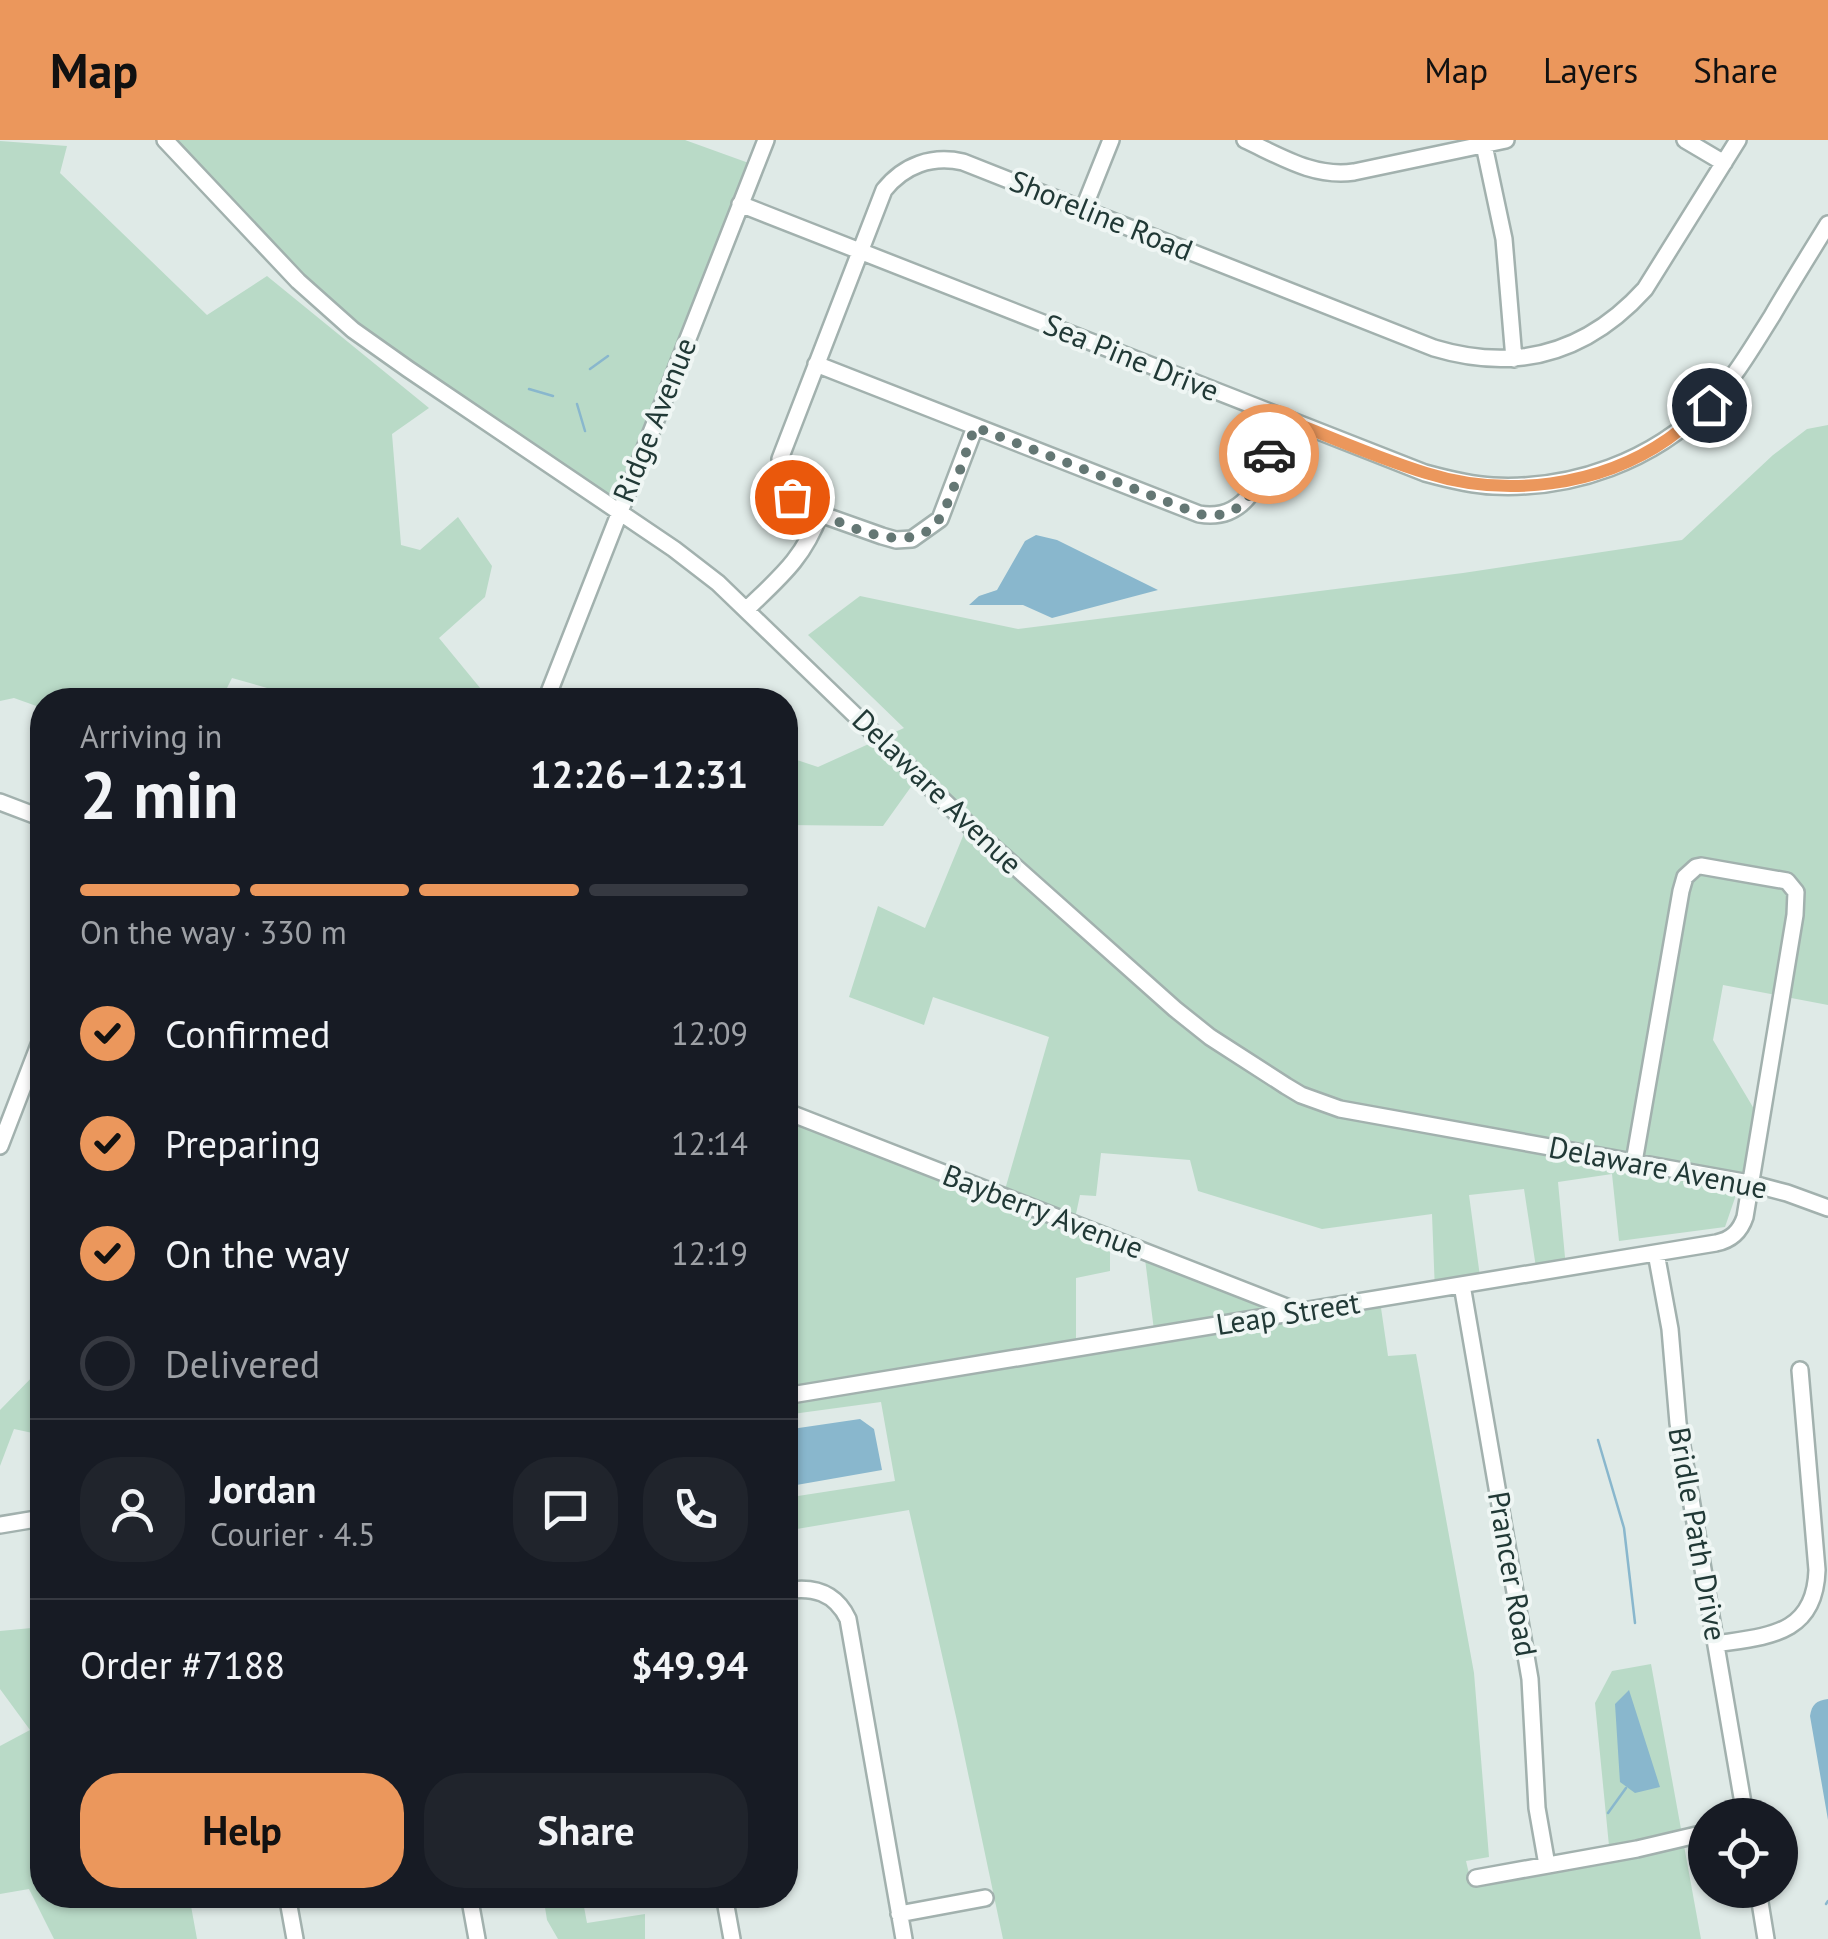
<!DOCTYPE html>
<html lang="en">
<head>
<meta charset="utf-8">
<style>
  :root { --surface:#171b24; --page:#20242c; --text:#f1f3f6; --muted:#9ea1a6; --line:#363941; --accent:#eb975c }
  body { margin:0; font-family:"PT Sans",sans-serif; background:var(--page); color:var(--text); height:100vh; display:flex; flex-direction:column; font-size:38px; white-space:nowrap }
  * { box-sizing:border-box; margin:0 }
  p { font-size:32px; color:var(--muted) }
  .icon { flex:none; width:55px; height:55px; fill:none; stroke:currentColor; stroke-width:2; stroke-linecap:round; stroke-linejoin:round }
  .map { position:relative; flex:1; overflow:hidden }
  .panel { position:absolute; left:30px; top:548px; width:768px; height:1220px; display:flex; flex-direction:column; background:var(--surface); border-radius:40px; box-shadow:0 2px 8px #0004 }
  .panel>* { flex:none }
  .controls { position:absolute; left:1688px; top:1658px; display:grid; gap:20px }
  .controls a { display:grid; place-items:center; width:110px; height:110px; border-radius:50%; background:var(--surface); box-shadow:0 2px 8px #0004; font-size:50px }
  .pin { position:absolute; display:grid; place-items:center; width:85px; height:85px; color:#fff; margin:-42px; border:5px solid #fff; border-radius:50%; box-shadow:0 2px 10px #0007 }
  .courier { position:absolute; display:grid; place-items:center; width:100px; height:100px; margin:-50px; border:8px solid #eb975c; border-radius:50%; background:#fff; color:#222; box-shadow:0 2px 12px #0007 }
  .summary em { font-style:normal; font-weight:600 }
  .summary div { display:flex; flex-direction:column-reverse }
  .summary { display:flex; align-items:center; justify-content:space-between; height:170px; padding:0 50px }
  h1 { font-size:65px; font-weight:600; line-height:75px }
  .bar { display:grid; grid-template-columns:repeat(4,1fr); gap:15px 10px; align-content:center; height:120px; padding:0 50px }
  .bar i { height:12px; border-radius:8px; background:var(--line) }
  .bar .selected { background:var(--accent) }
  .bar p { grid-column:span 4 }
  .line { display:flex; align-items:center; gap:25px; padding:0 50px; border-top:2px solid var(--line) }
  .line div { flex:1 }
  .round { display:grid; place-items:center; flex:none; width:105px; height:105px; border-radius:40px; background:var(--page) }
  ol { padding:0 50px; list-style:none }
  li { display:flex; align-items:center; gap:30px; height:110px }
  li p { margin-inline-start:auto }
  li .icon { padding:10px; border-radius:50%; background:var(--accent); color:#111; stroke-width:4 }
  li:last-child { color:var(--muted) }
  li i { width:55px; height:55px; border:5px solid var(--line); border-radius:50% }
  .primary-button { display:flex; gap:20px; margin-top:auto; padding:20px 50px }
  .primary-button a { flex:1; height:115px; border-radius:40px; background:var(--accent); color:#111; font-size:40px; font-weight:600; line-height:115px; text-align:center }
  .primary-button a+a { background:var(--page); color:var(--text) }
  header { display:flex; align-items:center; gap:60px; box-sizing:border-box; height:140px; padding:0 50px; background:var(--accent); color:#111 }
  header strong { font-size:48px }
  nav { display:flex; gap:55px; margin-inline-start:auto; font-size:35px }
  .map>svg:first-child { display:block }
  .green { fill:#b9dac7 }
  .water { fill:#89b7cd }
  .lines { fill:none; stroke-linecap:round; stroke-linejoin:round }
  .stream { stroke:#89b7cd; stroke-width:2.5 }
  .minor-casing { stroke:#a2b1ae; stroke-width:20 }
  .minor { stroke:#fff; stroke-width:15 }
  .done { stroke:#647774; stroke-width:10; stroke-dasharray:0 18 }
  .route { stroke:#eb975c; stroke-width:12 }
  .labels { text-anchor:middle; stroke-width:8; stroke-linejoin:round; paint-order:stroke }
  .street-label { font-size:30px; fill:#213936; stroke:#eff6f4 }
</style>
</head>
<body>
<header>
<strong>Map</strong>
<nav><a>Map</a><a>Layers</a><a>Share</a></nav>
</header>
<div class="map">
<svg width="1828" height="1799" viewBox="0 0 1828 1799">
  <rect width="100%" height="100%" fill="#dfeae7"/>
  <path class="green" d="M 164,0 L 685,0 L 757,26 L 619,371 L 353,190 Z
    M 0,1 L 67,6 L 60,33 L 207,175 L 267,136 L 429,268 L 392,294 L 401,405 L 420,410 L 458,377 L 492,426 L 485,457 L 439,498 L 490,560 L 309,560 L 232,538 L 221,560 L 42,560 L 42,568 L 14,558 L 0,561 Z
    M 1828,285 L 1828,865 L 1723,845 L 1713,900 L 1760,979 L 1748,1043 L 1737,1052 L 1725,1087 L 1619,1101 L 1612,1034 L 1558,1042 L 1566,1128 L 1537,1134 L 1524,1049 L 1469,1055 L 1481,1144 L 1435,1152 L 1432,1074 L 1322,1089 L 1198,1051 L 1190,1020 L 1101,1013 L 1096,1056 L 1080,1055 L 1073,1088 L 1110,1097 L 1110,1131 L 1076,1138 L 1076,1211 L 1155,1198 L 1144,1111 L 1306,1173 L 1380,1161 L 1388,1216 L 1416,1214 L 1474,1533 L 1489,1717 L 1466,1721 L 1471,1742 L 1610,1716 L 1595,1563 L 1612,1531 L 1651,1524 L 1701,1799 L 1003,1799 L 957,1581 L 909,1370 L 785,1391 L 785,1358 L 895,1341 L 881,1262 L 785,1275 L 785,975 L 1002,1060 L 1049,897 L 933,857 L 924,885 L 849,857 L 878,766 L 925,788 L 968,684 L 918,637 L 883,686 L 785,685 L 785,616 L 818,627 L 904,588 L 808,495 L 860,456 L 1018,489 L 1463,433 L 1682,400 L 1773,315 L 1807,289 Z
    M 42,1227 L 42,1295 L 14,1289 L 0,1326 L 0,1270 Z
    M 42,1487 L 42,1755 L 189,1755 L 197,1799 L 54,1799 L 29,1749 L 0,1754 L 0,1606 L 30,1590 L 0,1549 L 0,1491 Z
    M 582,1756 L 587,1783 L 645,1774 L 645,1799 L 558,1799 L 547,1780 L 544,1761 Z"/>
  <path class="water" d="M 1036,395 L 1057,400 L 1158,450 L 1052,478 L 1023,465 L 969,465 L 979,456 L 997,450 L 1025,401 Z
    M 860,1279 L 874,1289 L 882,1330 L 785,1347 L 785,1290 Z
    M 1629,1550 L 1660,1647 L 1635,1653 L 1620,1642 L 1615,1564 Z
    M 1828,1559 L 1828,1680 L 1810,1576 C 1812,1564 1816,1561 1828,1559 Z"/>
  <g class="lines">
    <path class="stream" d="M 590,229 L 608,216
      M 529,249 L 553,256
      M 577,264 L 585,291
      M 1598,1300 L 1624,1388 L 1635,1483
      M 1608,1673 L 1626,1648
      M 1826,1764 L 1828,1761"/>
    <defs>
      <path id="minor" d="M 165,0 L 298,141 L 353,190 L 408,229 L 674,409 L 718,443 L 974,690 L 1175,869 L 1210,897 L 1286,946 L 1301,955 L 1340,969 L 1749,1043 L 1787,1053 L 1828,1068
        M 1245,0 C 1280,16 1314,38 1354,32 L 1506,0
        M 1685,0 L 1724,23
        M 1484,5 L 1504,99 L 1514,219
        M 740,64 L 1425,333 C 1447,339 1470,345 1493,346 C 1573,350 1653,321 1709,264 C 1735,238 1753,206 1772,176 C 1790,145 1809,115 1828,84
        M 1083,70 L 1111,0
        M 816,224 L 1199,374 C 1256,384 1267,319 1283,278
        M 975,287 L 940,379 L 912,399 L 896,400 L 882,396 L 820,374 L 792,357 L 783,341 L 780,319 L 884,50 C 904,25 932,15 963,22 L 1434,208 C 1517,233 1587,213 1645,149 L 1738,0
        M 747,469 C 780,437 803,419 820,374
        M 546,560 L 766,0
        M 0,662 L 42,678
        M 785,971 L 1297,1171
        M 0,1006 L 42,897
        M 1656,1113 L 1670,1189 L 1678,1283 L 1745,1675
        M 1462,1145 L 1530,1539 L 1537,1668 L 1547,1725
        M 785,1256 L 1716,1103 C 1731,1100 1740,1092 1745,1077 L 1795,775 L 1796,752 L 1787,741 L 1701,726 L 1696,727 L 1685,737 L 1681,751 L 1634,1022
        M 0,1385 L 42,1378
        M 785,1451 C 812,1446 835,1452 848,1479 L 904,1799
        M 1716,1504 C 1768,1496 1815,1495 1817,1430 L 1800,1230
        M 1476,1738 L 1637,1709 L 1705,1693
        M 1758,1750 L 1766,1799
        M 287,1755 L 295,1799
        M 469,1755 L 477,1799
        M 724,1755 L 732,1799
        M 899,1774 L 985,1758"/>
    </defs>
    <use href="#minor" class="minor-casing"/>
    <use href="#minor" class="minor"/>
  </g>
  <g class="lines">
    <path class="done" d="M 792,357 C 826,378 914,426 941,376 C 954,353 965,313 975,287 L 1199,374 C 1245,382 1255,348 1269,314"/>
    <path class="route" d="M 1269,314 L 1283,278 C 1330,297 1377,318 1426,333 C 1505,358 1599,347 1668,299 C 1682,289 1695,276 1709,265"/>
  </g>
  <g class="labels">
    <g class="street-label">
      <text transform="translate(1101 76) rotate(22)" y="10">Shoreline Road</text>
      <text transform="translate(1131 218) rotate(22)" y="10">Sea Pine Drive</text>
      <text transform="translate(655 280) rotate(-68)" y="10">Ridge Avenue</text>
      <text transform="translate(937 652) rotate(44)" y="10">Delaware Avenue</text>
      <text transform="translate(1658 1028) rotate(11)" y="10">Delaware Avenue</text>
      <text transform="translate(1043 1072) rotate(21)" y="10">Bayberry Avenue</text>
      <text transform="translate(1288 1174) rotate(-9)" y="10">Leap Street</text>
      <text transform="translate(1697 1394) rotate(80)" y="10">Bridle Path Drive</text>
      <text transform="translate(1512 1434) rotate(80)" y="10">Prancer Road</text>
    </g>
  </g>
</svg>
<div class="controls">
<a><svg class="icon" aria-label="locate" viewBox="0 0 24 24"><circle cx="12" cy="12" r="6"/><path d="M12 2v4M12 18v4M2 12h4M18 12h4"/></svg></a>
</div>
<div class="pin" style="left:792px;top:357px;background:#ea580c"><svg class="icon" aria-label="bag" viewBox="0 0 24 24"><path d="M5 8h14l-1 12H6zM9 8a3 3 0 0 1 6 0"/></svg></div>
<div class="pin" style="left:1709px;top:265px;background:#1f2937"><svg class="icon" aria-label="home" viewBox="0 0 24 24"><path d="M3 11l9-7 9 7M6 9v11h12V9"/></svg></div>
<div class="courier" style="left:1269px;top:314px"><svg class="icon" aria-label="car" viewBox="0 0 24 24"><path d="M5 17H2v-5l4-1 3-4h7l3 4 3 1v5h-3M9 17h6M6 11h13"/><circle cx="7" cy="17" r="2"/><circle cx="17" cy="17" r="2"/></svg></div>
<section class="panel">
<div class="summary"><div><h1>2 min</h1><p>Arriving in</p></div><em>12:26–12:31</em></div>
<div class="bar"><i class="selected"></i><i class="selected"></i><i class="selected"></i><i></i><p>On the way · 330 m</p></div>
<ol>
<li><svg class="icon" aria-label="check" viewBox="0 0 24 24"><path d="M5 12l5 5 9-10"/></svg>Confirmed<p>12:09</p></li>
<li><svg class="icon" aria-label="check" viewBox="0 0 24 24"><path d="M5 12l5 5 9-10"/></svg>Preparing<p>12:14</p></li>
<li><svg class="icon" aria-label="check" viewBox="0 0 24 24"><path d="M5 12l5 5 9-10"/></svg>On the way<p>12:19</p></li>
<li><i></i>Delivered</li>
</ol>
<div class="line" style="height:180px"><a class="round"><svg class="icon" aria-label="person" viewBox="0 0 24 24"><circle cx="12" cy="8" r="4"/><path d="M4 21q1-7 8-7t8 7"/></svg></a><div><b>Jordan</b><p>Courier · 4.5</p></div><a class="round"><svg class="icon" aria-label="chat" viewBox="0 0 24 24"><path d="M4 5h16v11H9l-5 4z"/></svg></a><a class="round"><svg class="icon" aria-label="phone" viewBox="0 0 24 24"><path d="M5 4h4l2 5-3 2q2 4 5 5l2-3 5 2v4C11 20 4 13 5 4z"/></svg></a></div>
<div class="line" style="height:130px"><div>Order #7188</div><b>$49.94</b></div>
<div class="primary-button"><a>Help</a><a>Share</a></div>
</section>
</div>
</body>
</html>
